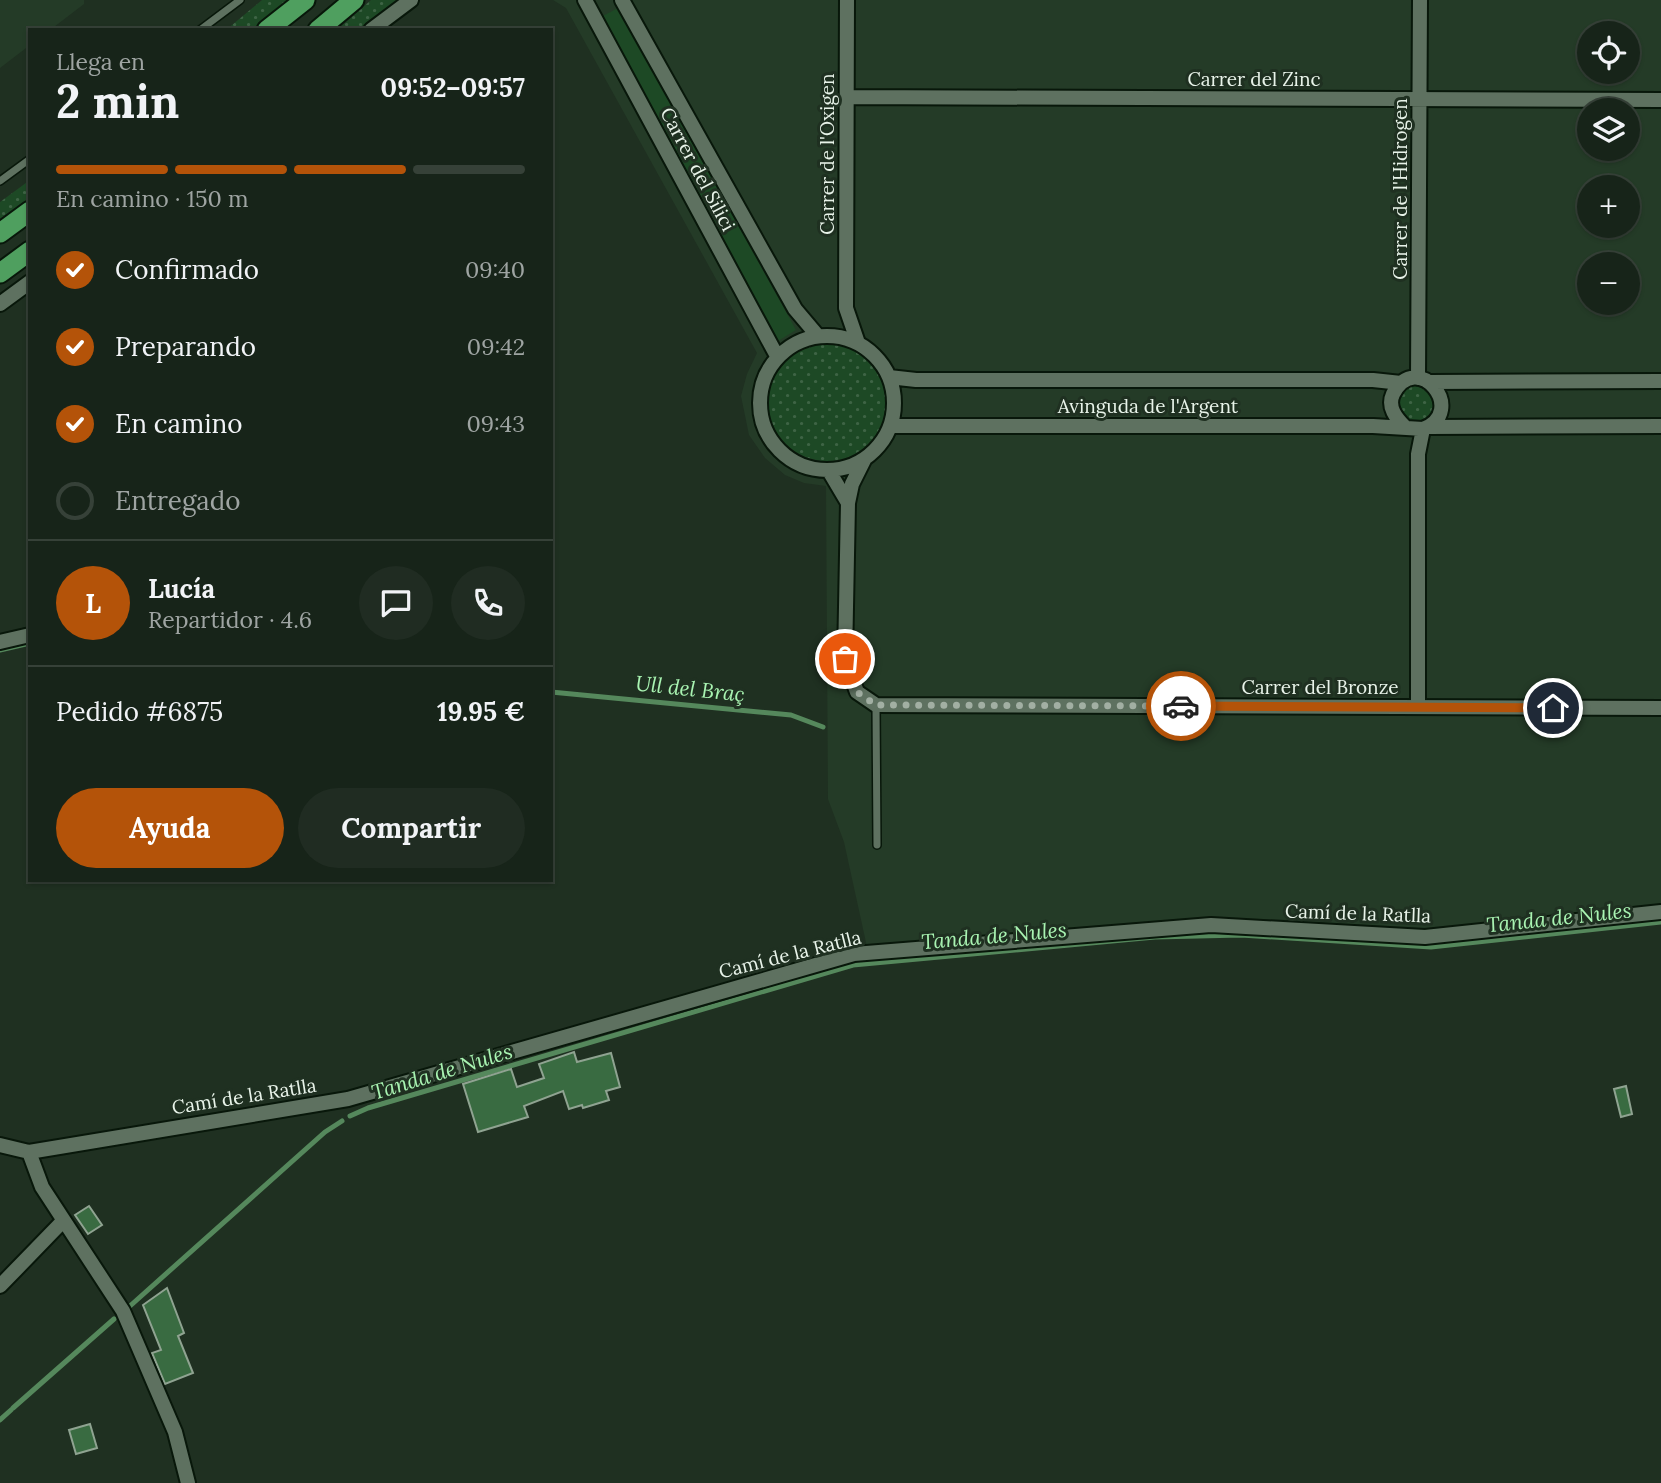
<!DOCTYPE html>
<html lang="es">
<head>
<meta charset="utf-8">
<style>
  :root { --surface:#172419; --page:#202c22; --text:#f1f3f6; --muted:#9ea4a2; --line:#364138; --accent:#b45309 }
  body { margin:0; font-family:Lora,serif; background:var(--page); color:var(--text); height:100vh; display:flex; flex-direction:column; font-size:26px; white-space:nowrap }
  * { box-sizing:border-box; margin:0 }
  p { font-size:23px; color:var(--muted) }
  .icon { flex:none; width:38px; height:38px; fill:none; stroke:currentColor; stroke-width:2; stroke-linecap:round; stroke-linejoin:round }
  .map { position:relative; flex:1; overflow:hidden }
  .sheet { position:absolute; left:28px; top:28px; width:525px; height:854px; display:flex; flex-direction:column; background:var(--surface); border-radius:0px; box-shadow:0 2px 5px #0004,0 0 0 2px var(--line) }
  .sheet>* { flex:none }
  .buttons { position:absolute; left:1577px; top:21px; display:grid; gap:14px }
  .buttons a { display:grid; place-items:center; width:63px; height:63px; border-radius:50%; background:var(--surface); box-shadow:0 2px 5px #0004,0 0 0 2px var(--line); font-size:35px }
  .pin { position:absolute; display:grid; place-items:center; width:60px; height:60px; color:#fff; margin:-30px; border:4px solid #fff; border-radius:50%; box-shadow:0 2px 7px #0007 }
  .courier { position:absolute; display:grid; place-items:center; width:70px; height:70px; margin:-35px; border:5px solid #b45309; border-radius:50%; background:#fff; color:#222; box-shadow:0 2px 9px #0007 }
  .overview em { font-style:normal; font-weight:700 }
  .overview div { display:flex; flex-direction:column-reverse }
  .overview { display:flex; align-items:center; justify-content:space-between; height:119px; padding:0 28px }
  h1 { font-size:46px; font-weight:700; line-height:52px }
  .bar { display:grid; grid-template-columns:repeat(4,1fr); gap:10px 7px; align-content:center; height:84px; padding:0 28px }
  .bar i { height:9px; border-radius:5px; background:var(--line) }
  .bar .current { background:var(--accent) }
  .bar p { grid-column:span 4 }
  .line { display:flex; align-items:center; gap:18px; padding:0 28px; border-top:2px solid var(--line) }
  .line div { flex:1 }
  .round { display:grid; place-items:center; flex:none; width:74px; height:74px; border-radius:37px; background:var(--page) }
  ol { padding:0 28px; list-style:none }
  li { display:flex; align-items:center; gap:21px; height:77px }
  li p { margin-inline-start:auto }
  li .icon { padding:7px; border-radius:50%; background:var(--accent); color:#fff; stroke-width:4 }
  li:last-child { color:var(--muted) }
  li i { width:38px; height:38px; border:4px solid var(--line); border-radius:50% }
  .primary-button { display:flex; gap:14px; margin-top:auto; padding:14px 28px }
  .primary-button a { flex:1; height:80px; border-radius:42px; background:var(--accent); color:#fff; font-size:28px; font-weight:700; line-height:80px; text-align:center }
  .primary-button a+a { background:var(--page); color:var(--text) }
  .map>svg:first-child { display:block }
  .built { fill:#243b27; fill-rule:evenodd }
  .grass { fill:url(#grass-dots) }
  .garden { fill:#1d4925 }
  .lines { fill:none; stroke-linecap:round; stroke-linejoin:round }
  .stream { stroke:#55885c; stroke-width:5 }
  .building { fill:#396b41; stroke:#8fa391; stroke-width:2 }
  .service-casing { stroke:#08170a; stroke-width:10 }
  .minor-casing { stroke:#08170a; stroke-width:18 }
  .primary-casing { stroke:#08170a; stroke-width:23 }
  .service { stroke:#5e7160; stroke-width:7 }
  .minor { stroke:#5e7160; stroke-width:14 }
  .primary { stroke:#4f9f5f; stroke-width:19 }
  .done { stroke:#a2afa3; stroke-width:7; stroke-dasharray:0 12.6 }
  .route { stroke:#b45309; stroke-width:9 }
  .labels { text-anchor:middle; stroke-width:6; stroke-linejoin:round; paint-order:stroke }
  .street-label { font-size:19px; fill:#e8f3e9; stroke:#1f3021 }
  .water-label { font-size:21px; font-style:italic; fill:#a9f4b2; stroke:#1f3021 }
</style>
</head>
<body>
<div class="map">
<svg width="1661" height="1483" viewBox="0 0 1661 1483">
  <defs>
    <pattern id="grass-dots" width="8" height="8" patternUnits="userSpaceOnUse" patternTransform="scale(1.75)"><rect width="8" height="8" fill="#1d4925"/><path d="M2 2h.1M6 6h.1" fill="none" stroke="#3e6445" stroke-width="1.8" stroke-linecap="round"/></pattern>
  </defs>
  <rect width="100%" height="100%" fill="#1f3021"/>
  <path class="built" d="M 0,0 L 84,0 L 84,4 L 50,30 L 30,30 L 30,45 L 0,68 Z
    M 553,0 L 1661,0 L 1661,905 L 1424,932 L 1292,920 L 1192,918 L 867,947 L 844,842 L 828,799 L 826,486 L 804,483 L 785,475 L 765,458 L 749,435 L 741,396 L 747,374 L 757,353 L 566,8 ZM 1589,33 L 1628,33 L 1628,72 L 1589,72 ZM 1589,110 L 1628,110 L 1628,149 L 1589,149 ZM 1589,187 L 1628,187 L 1628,226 L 1589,226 ZM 1589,264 L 1628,264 L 1628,303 L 1589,303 Z"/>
  <path class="grass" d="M 262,0 L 292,0 L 253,30 L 226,30 Z
    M 371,0 L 401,0 L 357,30 L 337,30 Z
    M 30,180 L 30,201 L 0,223 L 0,202 Z
    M768 402a59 59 0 1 1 118 0a59 59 0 1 1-118 0Z
    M1397 404a19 19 0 1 1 38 0a19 19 0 1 1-38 0Z"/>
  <path class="garden" d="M 618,8 L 796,330 L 778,341 L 601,17 Z"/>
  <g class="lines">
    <path class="stream" d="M 0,650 L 30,643
      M 551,692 L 791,715 L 823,727
      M 350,1116 L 368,1108 L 853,965 L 1155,937 L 1241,935 L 1431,947 L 1661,922
      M 130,1306 L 325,1132 L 342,1121
      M 13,1408 L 114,1319
      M 0,1420 L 11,1410"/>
  </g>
  <path class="building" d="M 574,1052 L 577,1062 L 611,1053 L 620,1087 L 606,1091 L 609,1100 L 583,1108 L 582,1105 L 569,1109 L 563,1091 L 524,1106 L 528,1117 L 478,1132 L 463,1084 L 511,1069 L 517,1087 L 544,1078 L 539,1064 Z
    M 1626,1086 L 1632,1114 L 1621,1117 L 1614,1089 Z
    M 89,1206 L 102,1225 L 88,1234 L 75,1215 Z
    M 167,1288 L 184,1333 L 178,1336 L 193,1373 L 165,1384 L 152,1353 L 161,1350 L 143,1305 Z
    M 90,1424 L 97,1448 L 76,1454 L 69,1430 Z"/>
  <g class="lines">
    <defs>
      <path id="service" d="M 200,30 L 240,0
        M 0,181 L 30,159
        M 876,705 L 877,845"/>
      <path id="minor" d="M 585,0 L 777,356
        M 622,0 L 795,309 L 817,335
        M 847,0 L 846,308 L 858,343
        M 371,30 L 411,0
        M 847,97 L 1661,100
        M 0,304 L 30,282
        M760 403a67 67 0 1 1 134 0a67 67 0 1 1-134 0Z
        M 889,377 L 916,380 L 1373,380 L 1401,383
        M 1418,378 L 1420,0
        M 1431,382 L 1661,381
        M 891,426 L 1373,426 L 1423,429 C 1469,411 1417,348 1393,394 C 1387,407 1396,418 1405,427
        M 1429,427 L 1661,426
        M 864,460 L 852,484 L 848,503 L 845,659 L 857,692 L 876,705 L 1661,708
        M 829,471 L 848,503
        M 0,642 L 30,635
        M 1418,707 L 1418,454 L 1423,429
        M 0,1145 L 29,1152 L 348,1099 L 854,954 L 1211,925 L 1425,937 L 1661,912
        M 29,1152 L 42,1187 L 123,1311 L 175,1432 L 188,1483
        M 0,1286 L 63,1221"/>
      <path id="primary" d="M 267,30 L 305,0
        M 318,30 L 354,0
        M 0,233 L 30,211
        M 0,273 L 30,251"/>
    </defs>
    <use href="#service" class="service-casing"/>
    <use href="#minor" class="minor-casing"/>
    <use href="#primary" class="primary-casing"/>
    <use href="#service" class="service"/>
    <use href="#minor" class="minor"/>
    <use href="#primary" class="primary"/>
  </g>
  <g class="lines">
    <path class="done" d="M 845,659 L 857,692 L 876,705 L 1181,706"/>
    <path class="route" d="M 1181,706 L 1553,708"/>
  </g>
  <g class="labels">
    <g class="street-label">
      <text x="1254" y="86">Carrer del Zinc</text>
      <text transform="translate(827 154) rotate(-90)" y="7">Carrer de l'Oxigen</text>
      <text transform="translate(698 169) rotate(62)" y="7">Carrer del Silici</text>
      <text transform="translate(1400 189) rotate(-90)" y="7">Carrer de l'Hidrogen</text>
      <text x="1148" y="413">Avinguda de l'Argent</text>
      <text x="1320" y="694">Carrer del Bronze</text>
      <text transform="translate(1358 913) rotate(2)" y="7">Camí de la Ratlla</text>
      <text transform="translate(790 954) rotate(-14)" y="7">Camí de la Ratlla</text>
      <text transform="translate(244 1096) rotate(-9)" y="7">Camí de la Ratlla</text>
    </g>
    <g class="water-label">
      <text transform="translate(690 689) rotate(6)" y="7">Ull del Braç</text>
      <text transform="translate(1559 918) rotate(-6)" y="7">Tanda de Nules</text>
      <text transform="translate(994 936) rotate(-5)" y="7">Tanda de Nules</text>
      <text transform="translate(442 1072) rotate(-17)" y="7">Tanda de Nules</text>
    </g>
  </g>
</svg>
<div class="buttons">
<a><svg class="icon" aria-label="locate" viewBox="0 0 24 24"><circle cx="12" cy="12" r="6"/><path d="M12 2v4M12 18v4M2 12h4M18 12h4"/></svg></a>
<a><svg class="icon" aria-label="layers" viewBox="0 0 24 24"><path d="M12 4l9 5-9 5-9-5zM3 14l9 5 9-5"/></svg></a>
<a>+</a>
<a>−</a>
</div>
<div class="pin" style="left:845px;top:659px;background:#ea580c"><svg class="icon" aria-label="bag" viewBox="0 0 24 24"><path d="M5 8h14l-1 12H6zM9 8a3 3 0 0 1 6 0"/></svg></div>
<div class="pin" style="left:1553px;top:708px;background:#1f2937"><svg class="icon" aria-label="home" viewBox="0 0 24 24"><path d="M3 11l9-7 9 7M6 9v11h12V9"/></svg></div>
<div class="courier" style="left:1181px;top:706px"><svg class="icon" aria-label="car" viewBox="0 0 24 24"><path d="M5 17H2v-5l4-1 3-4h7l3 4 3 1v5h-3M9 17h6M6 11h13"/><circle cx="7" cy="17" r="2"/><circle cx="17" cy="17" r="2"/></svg></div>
<section class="sheet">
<div class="overview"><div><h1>2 min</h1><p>Llega en</p></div><em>09:52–09:57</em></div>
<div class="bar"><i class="current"></i><i class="current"></i><i class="current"></i><i></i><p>En camino · 150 m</p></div>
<ol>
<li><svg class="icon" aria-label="check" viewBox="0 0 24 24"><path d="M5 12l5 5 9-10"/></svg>Confirmado<p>09:40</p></li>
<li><svg class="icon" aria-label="check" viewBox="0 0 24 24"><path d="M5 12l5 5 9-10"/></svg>Preparando<p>09:42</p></li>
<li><svg class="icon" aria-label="check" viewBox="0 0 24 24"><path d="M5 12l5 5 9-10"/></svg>En camino<p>09:43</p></li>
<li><i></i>Entregado</li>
</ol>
<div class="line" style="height:126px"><b class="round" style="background:var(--accent);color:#fff">L</b><div><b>Lucía</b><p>Repartidor · 4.6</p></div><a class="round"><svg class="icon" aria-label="chat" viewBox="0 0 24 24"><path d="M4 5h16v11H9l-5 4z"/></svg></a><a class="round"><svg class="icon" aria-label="phone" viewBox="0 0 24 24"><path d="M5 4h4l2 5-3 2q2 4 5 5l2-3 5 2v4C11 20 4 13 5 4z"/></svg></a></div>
<div class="line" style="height:91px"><div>Pedido #6875</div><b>19.95 €</b></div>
<div class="primary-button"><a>Ayuda</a><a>Compartir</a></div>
</section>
</div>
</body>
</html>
